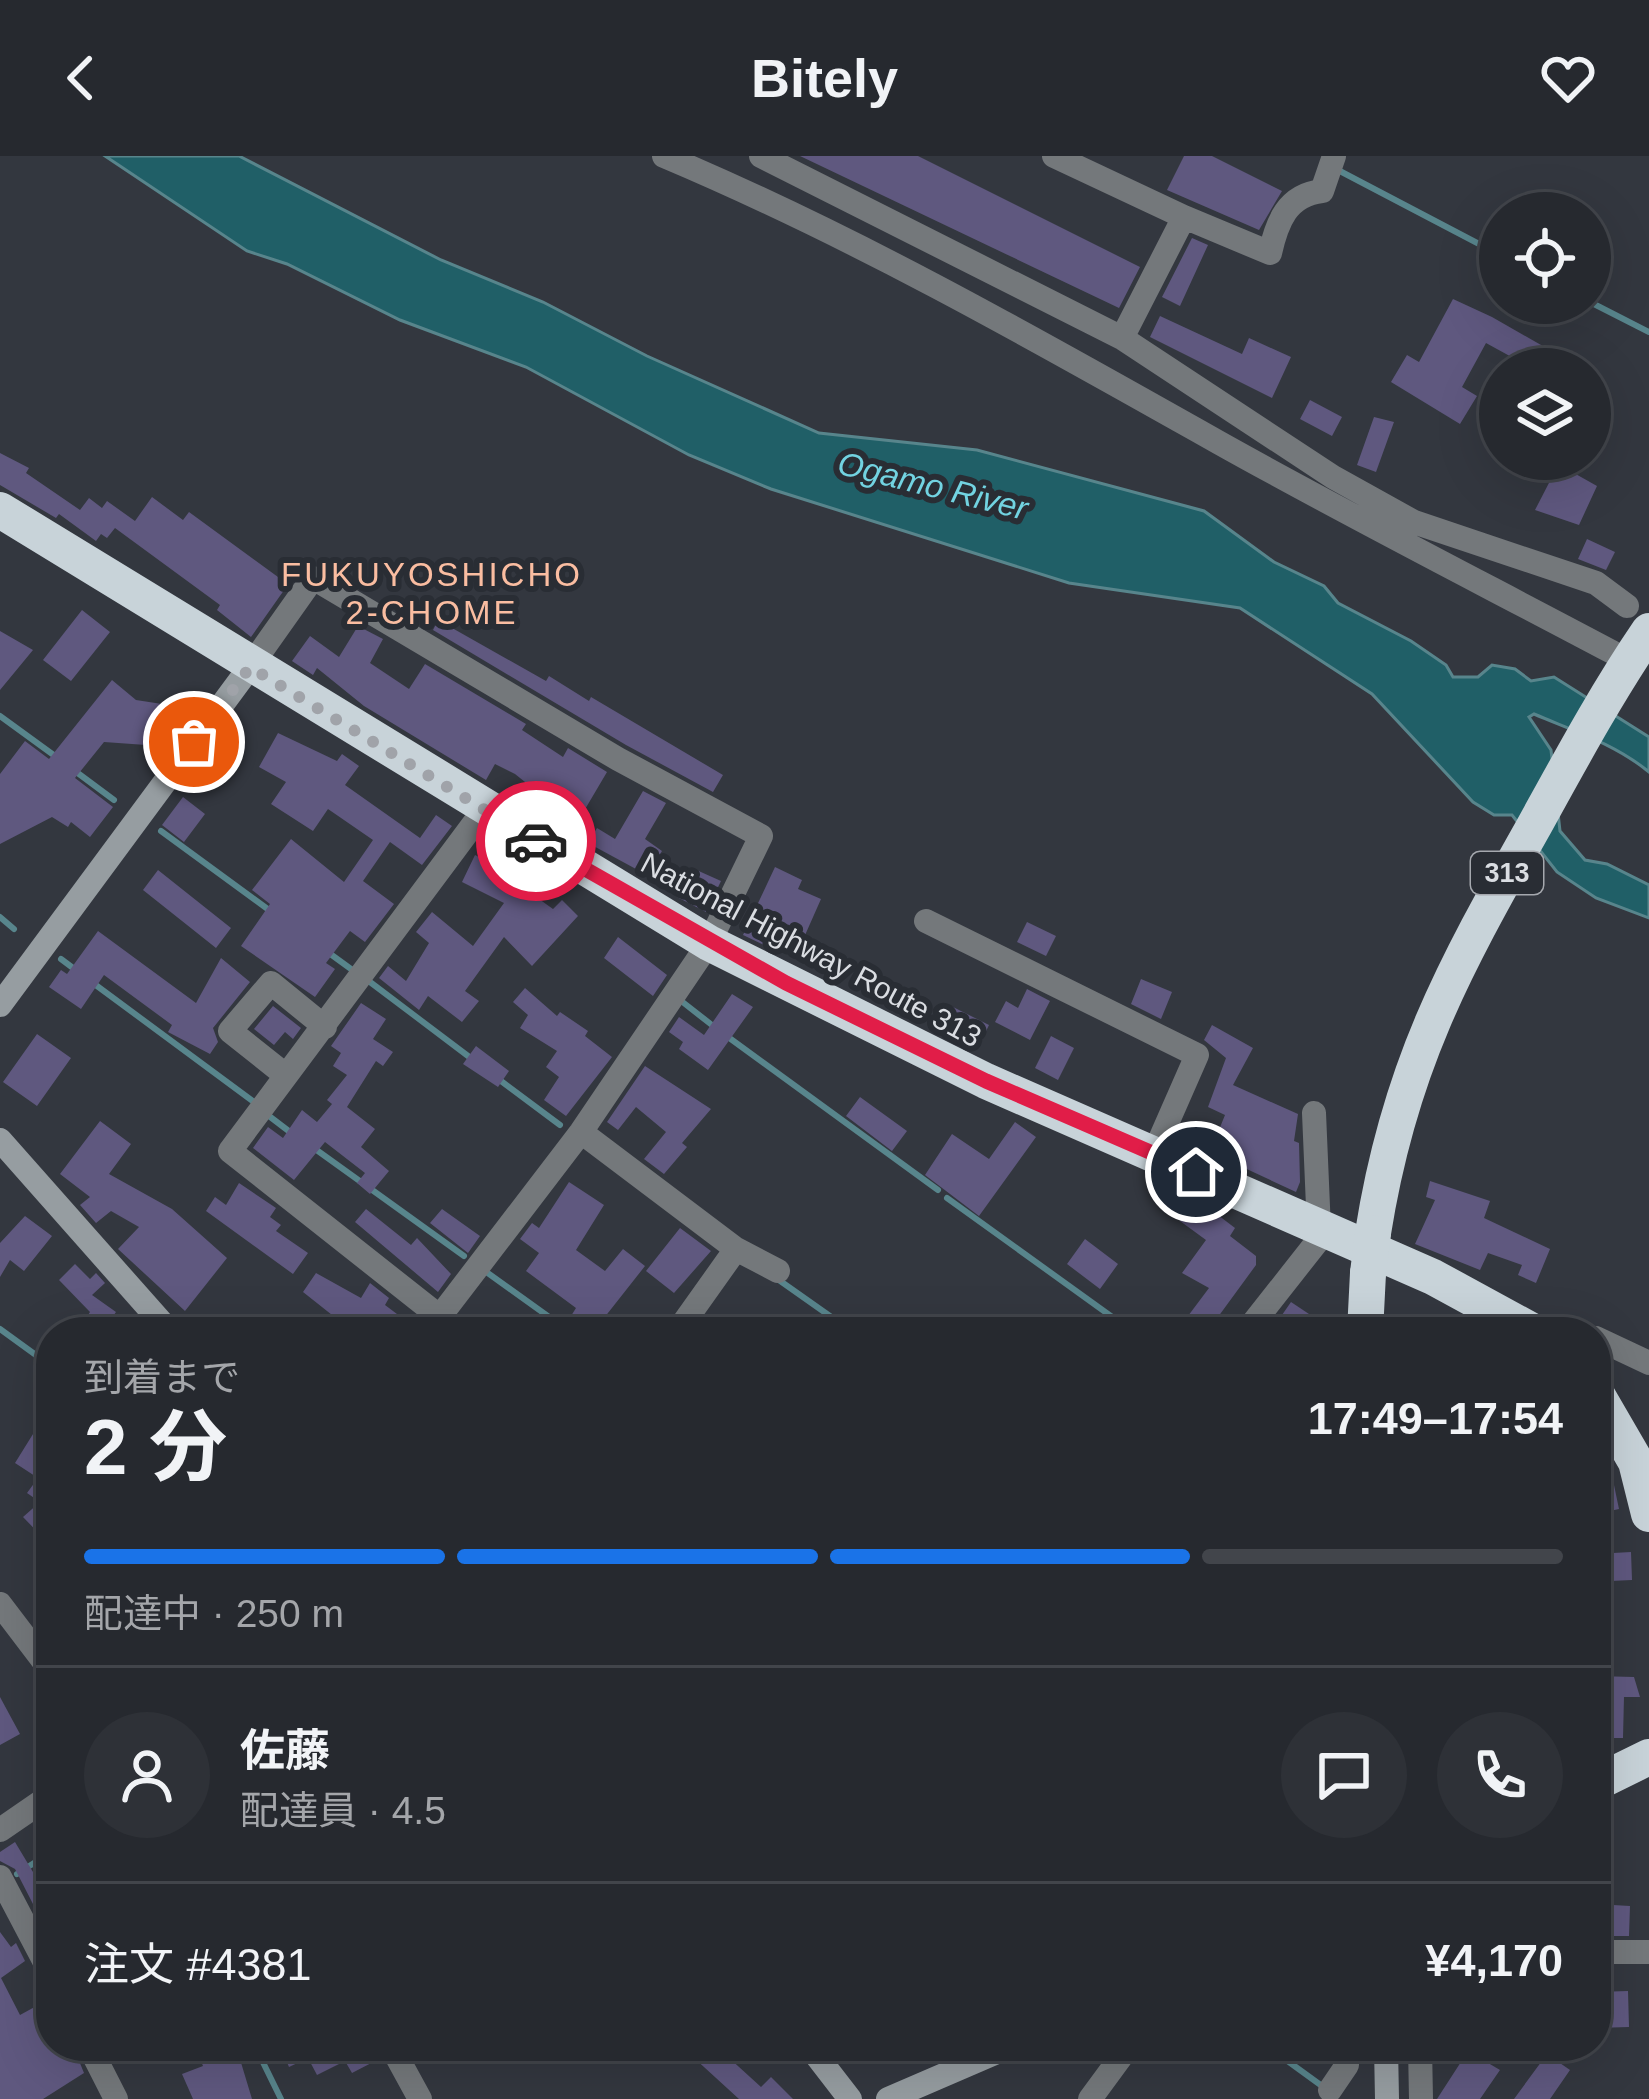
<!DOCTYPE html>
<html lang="ja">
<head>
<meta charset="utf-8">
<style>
  :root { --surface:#26292f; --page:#2e3137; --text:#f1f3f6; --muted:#a4a6aa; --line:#42454b; --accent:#1a73e8 }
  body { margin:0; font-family:Arial,"Noto Sans JP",sans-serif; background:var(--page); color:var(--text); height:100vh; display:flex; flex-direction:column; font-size:45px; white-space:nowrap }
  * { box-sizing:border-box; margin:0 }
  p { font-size:39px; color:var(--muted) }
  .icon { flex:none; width:66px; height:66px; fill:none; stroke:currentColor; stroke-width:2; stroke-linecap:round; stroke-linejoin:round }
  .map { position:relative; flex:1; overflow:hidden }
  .drawer { position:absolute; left:36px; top:1161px; width:1575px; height:744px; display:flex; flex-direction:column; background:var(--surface); border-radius:48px; box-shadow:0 12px 48px #0002,0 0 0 3px var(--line) }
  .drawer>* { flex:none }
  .tools { position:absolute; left:1479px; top:36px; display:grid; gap:24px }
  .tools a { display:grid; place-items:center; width:132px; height:132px; border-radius:50%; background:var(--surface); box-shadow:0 12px 48px #0002,0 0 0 3px var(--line); font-size:60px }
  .pin { position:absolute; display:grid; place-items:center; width:102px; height:102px; color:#fff; margin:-51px; border:6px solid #fff; border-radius:50%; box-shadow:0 3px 12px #0007 }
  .courier { position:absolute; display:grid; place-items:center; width:120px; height:120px; margin:-60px; border:9px solid #e11d48; border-radius:50%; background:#fff; color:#222; box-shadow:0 3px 15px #0007 }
  .summary em { font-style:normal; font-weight:700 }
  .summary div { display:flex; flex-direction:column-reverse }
  .summary { display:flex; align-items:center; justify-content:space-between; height:204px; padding:0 48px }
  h1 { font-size:78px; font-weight:700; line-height:90px }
  .bar { display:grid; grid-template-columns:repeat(4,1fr); gap:18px 12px; align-content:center; height:144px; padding:0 48px }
  .bar i { height:15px; border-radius:9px; background:var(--line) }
  .bar .current { background:var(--accent) }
  .bar p { grid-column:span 4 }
  .line { display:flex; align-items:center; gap:30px; padding:0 48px; border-top:3px solid var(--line) }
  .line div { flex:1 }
  .round { display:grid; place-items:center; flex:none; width:126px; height:126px; border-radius:63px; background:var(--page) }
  header { display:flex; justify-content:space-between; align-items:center; height:156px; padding:0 48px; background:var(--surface); font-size:54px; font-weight:700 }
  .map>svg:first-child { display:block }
  .water { fill:#205f67; stroke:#58858c; stroke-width:3 }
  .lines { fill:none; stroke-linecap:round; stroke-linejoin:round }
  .stream { stroke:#58858c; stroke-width:6 }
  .building { fill:#5f587f }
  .street { stroke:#74787b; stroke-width:24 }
  .secondary { stroke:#969da1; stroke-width:24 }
  .highway { stroke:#c8d3d9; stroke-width:36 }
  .highway-bridge { stroke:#c8d3d9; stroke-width:36 }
  .done { stroke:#a0a3a9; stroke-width:12; stroke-dasharray:0 21.6 }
  .route { stroke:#e11d48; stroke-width:15 }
  .labels { text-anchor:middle; stroke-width:12; stroke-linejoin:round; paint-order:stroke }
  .shield { fill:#292d34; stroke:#a5a8ae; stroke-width:3 }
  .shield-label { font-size:27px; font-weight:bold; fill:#dadde2 }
  .street-label { font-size:30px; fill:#dadde2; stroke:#292d34 }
  .water-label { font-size:33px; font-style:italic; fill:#72d3e1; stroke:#292d34 }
  .neighbourhood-label { font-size:33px; letter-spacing:3px; fill:#fabda1; stroke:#292d34 }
</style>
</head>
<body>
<header><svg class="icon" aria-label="back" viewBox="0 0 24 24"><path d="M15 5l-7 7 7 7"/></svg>Bitely<svg class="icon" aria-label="heart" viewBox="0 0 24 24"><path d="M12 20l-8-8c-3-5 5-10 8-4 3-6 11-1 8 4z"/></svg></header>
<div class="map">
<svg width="1649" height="1943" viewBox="0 0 1649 1943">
  <rect width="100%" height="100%" fill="#33373f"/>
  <path class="water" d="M 105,0 L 239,0 L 441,104 L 543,146 L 647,200 L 819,277 L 977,294 L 1204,355 L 1274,406 L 1324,430 L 1338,447 L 1411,485 L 1446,509 L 1453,521 L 1478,521 L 1492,509 L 1515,513 L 1531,525 L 1554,521 L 1649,581 L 1649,616 C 1615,588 1574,575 1534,558 L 1529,561 L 1551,594 L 1560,675 L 1585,704 L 1607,708 L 1649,729 L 1649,762 L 1596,742 L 1557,716 L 1512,659 L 1494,659 L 1473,646 L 1372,538 L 1240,452 L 1069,427 L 771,333 L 689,299 L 526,211 L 400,164 L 287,108 L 247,95 Z"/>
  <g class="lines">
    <path class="stream" d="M 1336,13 L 1500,99
      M 1590,146 L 1649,176
      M 0,560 L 55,600
      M 75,615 L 114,644
      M 161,675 L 269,754
      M 0,761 L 14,773
      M 329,797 L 351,813
      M 61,803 L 77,815
      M 370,826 L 472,903
      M 93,827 L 254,946
      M 680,844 L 717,873
      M 728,881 L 938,1034
      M 497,922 L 560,969
      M 269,960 L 290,976
      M 311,990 L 464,1100
      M 947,1042 L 1133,1176
      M 485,1115 L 570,1176
      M 776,1122 L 837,1165
      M 0,1173 L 51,1210
      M 17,1718 L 51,1696
      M 255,1890 L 281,1943
      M 1267,1890 L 1322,1930"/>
  </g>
  <path class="building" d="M 800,0 L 918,0 L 1140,111 L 1119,152 Z
    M 1184,0 L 1212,0 L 1282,35 L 1259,74 L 1167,34 Z
    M 1192,82 L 1208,89 L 1180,150 L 1162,141 Z
    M 1453,143 L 1492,161 L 1583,213 L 1512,213 L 1517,204 L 1486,187 L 1462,231 L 1477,240 L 1460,268 L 1391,226 L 1407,199 L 1419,206 Z
    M 1160,160 L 1242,198 L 1249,182 L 1291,201 L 1272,242 L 1150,181 Z
    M 1310,244 L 1342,261 L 1332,280 L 1300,263 Z
    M 1374,261 L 1394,266 L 1376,316 L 1357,309 Z
    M 0,297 L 29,312 L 26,317 L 80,354 L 89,342 L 102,352 L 107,345 L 135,365 L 152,341 L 183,364 L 189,356 L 278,421 L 284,413 L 294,420 L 251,481 L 217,454 L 220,449 L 115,372 L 107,382 L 101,378 L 96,385 L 59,358 L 56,362 L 0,329 Z
    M 1503,303 L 1549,303 L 1597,330 L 1579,369 L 1535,354 L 1551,323 Z
    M 1587,383 L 1615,396 L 1606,414 L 1578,403 Z
    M 82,454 L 110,476 L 71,525 L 43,504 Z
    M 438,464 L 546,525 L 549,520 L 589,545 L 591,541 L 723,619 L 713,636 L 626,589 L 433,474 Z
    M 358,470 L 383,483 L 370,507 L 409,533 L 425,508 L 526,568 L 522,574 L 563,601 L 568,592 L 607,616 L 584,655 L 590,658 L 579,676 L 528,646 L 535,634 L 515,618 L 495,608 L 486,624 L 364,550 L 317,512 L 313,519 L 292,505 L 310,480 L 339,501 Z
    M 0,475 L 33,494 L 0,534 Z
    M 112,524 L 136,544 L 188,552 L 160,590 L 104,586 L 75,622 L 113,651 L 90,681 L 71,666 L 68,671 L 52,661 L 0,688 L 0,618 L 25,585 L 49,603 Z
    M 278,577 L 337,605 L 342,598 L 359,610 L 345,629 L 420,682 L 436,659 L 452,670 L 422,709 L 390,686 L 363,725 L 394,748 L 365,786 L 350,775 L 326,807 L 335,813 L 315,841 L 241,790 L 270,748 L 252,734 L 291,683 L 344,726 L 373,684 L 328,653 L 313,675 L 271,648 L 286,626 L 259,611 Z
    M 643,635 L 666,647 L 645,683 L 662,695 L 647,719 L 588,687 L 597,672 L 615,683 Z
    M 183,641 L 205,658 L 184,686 L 162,669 Z
    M 475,699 L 513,718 L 511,723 L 553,753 L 562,744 L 578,760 L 532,810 L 504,781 L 465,835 L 479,845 L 462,866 L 428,840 L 419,854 L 379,822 L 388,810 L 406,825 L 429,787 L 416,776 L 432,756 L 473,790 L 504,747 L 462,726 Z
    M 775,711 L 802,724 L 798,733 L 821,743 L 802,786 L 790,780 L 781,797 L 743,779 Z
    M 692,712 L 721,725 L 706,756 L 679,742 Z
    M 158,714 L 231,772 L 216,792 L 143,734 Z
    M 1027,766 L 1056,780 L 1046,800 L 1017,786 Z
    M 98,775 L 196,847 L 221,802 L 250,826 L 213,872 L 218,886 L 210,898 L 168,876 L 172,869 L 104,819 L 81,853 L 49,831 L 61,814 L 67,818 Z
    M 618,781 L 667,819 L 653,840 L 604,802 Z
    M 1141,823 L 1172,836 L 1161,863 L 1131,848 Z
    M 525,832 L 557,860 L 560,856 L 588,875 L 585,880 L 612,901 L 566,960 L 544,944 L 559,921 L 546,911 L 557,895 L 520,872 L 528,859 L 513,846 Z
    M 1027,833 L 1050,845 L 1030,884 L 995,866 L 1006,845 L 1018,852 Z
    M 732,838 L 753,851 L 708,914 L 679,893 L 683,886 L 669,876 L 679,861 L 704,879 Z
    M 361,847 L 386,863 L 373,883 L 393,896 L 383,910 L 376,905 L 347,951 L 375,973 L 361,991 L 389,1015 L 370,1038 L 357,1027 L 365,1017 L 325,986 L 294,1024 L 253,992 L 268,971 L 283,982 L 302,954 L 317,966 L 332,948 L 327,944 L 347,919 L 333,910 L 341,897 L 331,890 Z
    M 949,849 L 989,869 L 978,892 L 937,872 Z
    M 273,850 L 301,872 L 293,883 L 285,876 L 274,889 L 254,873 Z
    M 1212,869 L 1253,892 L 1233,929 L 1298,958 L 1294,985 L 1299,987 L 1300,1026 L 1296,1036 L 1210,996 L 1225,959 L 1208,951 L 1226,902 L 1204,884 Z
    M 37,878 L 71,902 L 37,950 L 3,926 Z
    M 1051,880 L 1074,892 L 1058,924 L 1035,912 Z
    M 476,890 L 509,915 L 498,931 L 463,908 Z
    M 645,910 L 711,953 L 682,987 L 687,991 L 664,1018 L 644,1003 L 666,976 L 636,951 L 618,974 L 607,966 Z
    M 860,941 L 907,975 L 892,995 L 846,960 Z
    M 100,965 L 131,988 L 109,1018 L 172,1053 L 227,1102 L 185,1155 L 118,1093 L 139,1071 L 111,1055 L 96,1067 L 80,1049 L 90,1041 L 60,1018 Z
    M 1015,966 L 1036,981 L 979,1060 L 925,1019 L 952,978 L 989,1003 Z
    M 1430,1025 L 1490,1045 L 1484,1062 L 1550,1093 L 1536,1127 L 1518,1119 L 1522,1109 L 1488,1097 L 1480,1114 L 1415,1088 L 1435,1044 L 1426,1041 Z
    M 569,1026 L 604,1049 L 576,1094 L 605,1115 L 623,1093 L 645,1110 L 593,1176 L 561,1176 L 576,1152 L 526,1115 L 539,1097 L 520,1083 L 532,1067 L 539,1072 Z
    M 239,1027 L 276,1052 L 270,1061 L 281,1069 L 276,1075 L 308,1097 L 293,1118 L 206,1055 L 215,1041 L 226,1049 Z
    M 1198,1042 L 1217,1051 L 1214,1056 L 1235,1072 L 1230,1080 L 1256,1100 L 1256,1109 L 1207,1176 L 1176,1176 L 1209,1132 L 1182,1117 L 1206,1084 L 1180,1065 Z
    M 366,1053 L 411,1089 L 417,1082 L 451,1118 L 438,1136 L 355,1066 Z
    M 442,1053 L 480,1080 L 468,1097 L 430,1067 Z
    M 25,1060 L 52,1080 L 24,1115 L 10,1104 L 0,1121 L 0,1087 Z
    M 680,1072 L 711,1095 L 674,1137 L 646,1115 Z
    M 1085,1083 L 1118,1108 L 1100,1133 L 1067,1108 Z
    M 75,1108 L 90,1123 L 96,1117 L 105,1127 L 92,1139 L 116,1156 L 102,1176 L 77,1176 L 90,1156 L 59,1124 Z
    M 316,1117 L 361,1142 L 370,1127 L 389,1142 L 385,1149 L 413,1170 L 412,1176 L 379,1176 L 360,1161 L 351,1174 L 303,1136 Z
    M 1291,1146 L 1336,1176 L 1307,1176 L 1282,1159 Z
    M 51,1249 L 51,1390 L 23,1361 L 40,1346 L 27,1337 L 38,1322 L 15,1307 Z
    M 1614,1329 L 1619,1353 L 1596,1358 L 1596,1333 Z
    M 1613,1390 L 1613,1397 L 1631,1396 L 1632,1424 L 1611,1425 L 1609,1468 L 1596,1468 L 1596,1391 Z
    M 1596,1520 L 1634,1521 L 1640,1541 L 1624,1541 L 1623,1582 L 1596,1582 Z
    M 0,1541 L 20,1578 L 0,1589 Z
    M 15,1686 L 51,1746 L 51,1783 L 15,1713 L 0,1705 L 0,1696 Z
    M 1596,1748 L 1630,1750 L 1629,1780 L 1600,1780 Z
    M 0,1776 L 11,1791 L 16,1787 L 25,1805 L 1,1822 L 20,1859 L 51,1842 L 51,1890 L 73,1890 L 84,1917 L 43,1943 L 0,1943 Z
    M 1628,1835 L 1629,1871 L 1596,1872 L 1596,1836 Z
    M 195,1890 L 236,1890 L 252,1943 L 193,1943 L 182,1918 L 203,1910 Z
    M 280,1890 L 375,1890 L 379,1903 L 352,1917 L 345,1905 L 317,1919 L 308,1902 L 289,1911 Z
    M 681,1890 L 716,1890 L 761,1931 L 771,1921 L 793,1943 L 739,1943 Z
    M 1468,1895 L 1500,1914 L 1480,1943 L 1437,1943 Z
    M 1547,1898 L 1570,1914 L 1550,1943 L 1514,1943 Z"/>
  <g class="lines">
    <path class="street" d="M 664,0 C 856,81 1035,183 1216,285 C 1346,358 1480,426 1612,496
      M 761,0 L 1122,182 L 1333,321 L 1414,366 L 1596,427 L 1627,450
      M 1054,0 L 1184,61 L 1122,182
      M 1184,61 L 1270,97 C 1277,66 1287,39 1322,35 L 1334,0
      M 250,511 L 313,422 L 618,603 L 761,680 L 709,787 L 581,976 L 428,1176
      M 926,765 L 1197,899 L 1154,997
      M 284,918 L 230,875 L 271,827 L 325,871
      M 1314,957 L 1319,1074
      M 581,976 L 736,1093 L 778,1115
      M 440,1161 L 230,995 L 484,654
      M 1525,1169 L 1577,1176
      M 677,1176 L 736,1093
      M 1246,1176 L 1324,1077
      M 1596,1182 L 1649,1207
      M 0,1448 L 51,1515
      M 0,1674 L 51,1639
      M 0,1721 L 51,1818
      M 1596,1796 L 1649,1796
      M 89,1890 L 116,1943
      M 391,1890 L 420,1943
      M 1420,1890 L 1421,1943
      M 1330,1934 L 1347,1909 L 1346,1890
      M 1090,1943 L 1129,1890"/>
    <path class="secondary" d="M 0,849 L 250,511
      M 0,984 L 170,1176
      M 809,1890 L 850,1943
      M 1386,1890 L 1387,1943
      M 888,1943 L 1011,1890"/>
    <path class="highway" d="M 0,354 L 709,787 L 986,925 L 1433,1121 L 1534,1176
      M 1373,1077 C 1399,912 1453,814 1533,672 C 1570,605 1606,538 1649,475
      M 1365,1176 L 1368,1117
      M 1596,1237 L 1636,1306 L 1649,1358
      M 1596,1627 L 1649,1601"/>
    <path class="highway-bridge" d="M 1368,1117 L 1373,1077"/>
  </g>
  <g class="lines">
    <path class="done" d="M 194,586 L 250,511 L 536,685"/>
    <path class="route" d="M 536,685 L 786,827 L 986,925 L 1196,1016"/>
  </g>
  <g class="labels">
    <rect class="shield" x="1471" y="696" width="72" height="42" rx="9"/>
    <g class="shield-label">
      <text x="1507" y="726">313</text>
    </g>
    <g class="street-label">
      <text transform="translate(811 794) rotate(28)" y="10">National Highway Route 313</text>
    </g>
    <g class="water-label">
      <text transform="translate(933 329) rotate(14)" y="12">Ogamo River</text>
    </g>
    <g class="neighbourhood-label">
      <text x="432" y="430">FUKUYOSHICHO<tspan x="432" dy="38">2-CHOME</tspan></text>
    </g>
  </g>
</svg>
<div class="tools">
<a><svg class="icon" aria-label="locate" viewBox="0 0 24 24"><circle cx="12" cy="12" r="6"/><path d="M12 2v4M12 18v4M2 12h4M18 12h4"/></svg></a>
<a><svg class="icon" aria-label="layers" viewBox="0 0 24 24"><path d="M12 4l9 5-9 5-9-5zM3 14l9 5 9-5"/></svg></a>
</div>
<div class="pin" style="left:194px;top:586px;background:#ea580c"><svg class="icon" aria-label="bag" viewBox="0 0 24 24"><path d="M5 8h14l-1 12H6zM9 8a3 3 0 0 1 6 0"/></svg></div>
<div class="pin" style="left:1196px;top:1016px;background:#1f2937"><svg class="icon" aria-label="home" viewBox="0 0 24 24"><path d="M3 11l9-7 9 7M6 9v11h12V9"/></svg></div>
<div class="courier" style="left:536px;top:685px"><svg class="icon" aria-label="car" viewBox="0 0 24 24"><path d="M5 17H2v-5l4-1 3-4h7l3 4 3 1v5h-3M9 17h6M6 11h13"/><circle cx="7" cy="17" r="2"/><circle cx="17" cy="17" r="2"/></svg></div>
<section class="drawer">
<div class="summary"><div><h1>2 分</h1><p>到着まで</p></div><em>17:49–17:54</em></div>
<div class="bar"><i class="current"></i><i class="current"></i><i class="current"></i><i></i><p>配達中 · 250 m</p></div>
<div class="line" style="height:216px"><a class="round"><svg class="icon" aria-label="person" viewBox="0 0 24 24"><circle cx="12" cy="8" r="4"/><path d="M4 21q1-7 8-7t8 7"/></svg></a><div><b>佐藤</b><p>配達員 · 4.5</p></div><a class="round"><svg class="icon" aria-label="chat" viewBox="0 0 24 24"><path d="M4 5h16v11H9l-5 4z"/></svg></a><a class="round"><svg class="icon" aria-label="phone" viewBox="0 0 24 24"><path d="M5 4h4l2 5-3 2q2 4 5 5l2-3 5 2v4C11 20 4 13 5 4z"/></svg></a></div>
<div class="line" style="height:156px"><div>注文 #4381</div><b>¥4,170</b></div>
</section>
</div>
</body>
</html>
